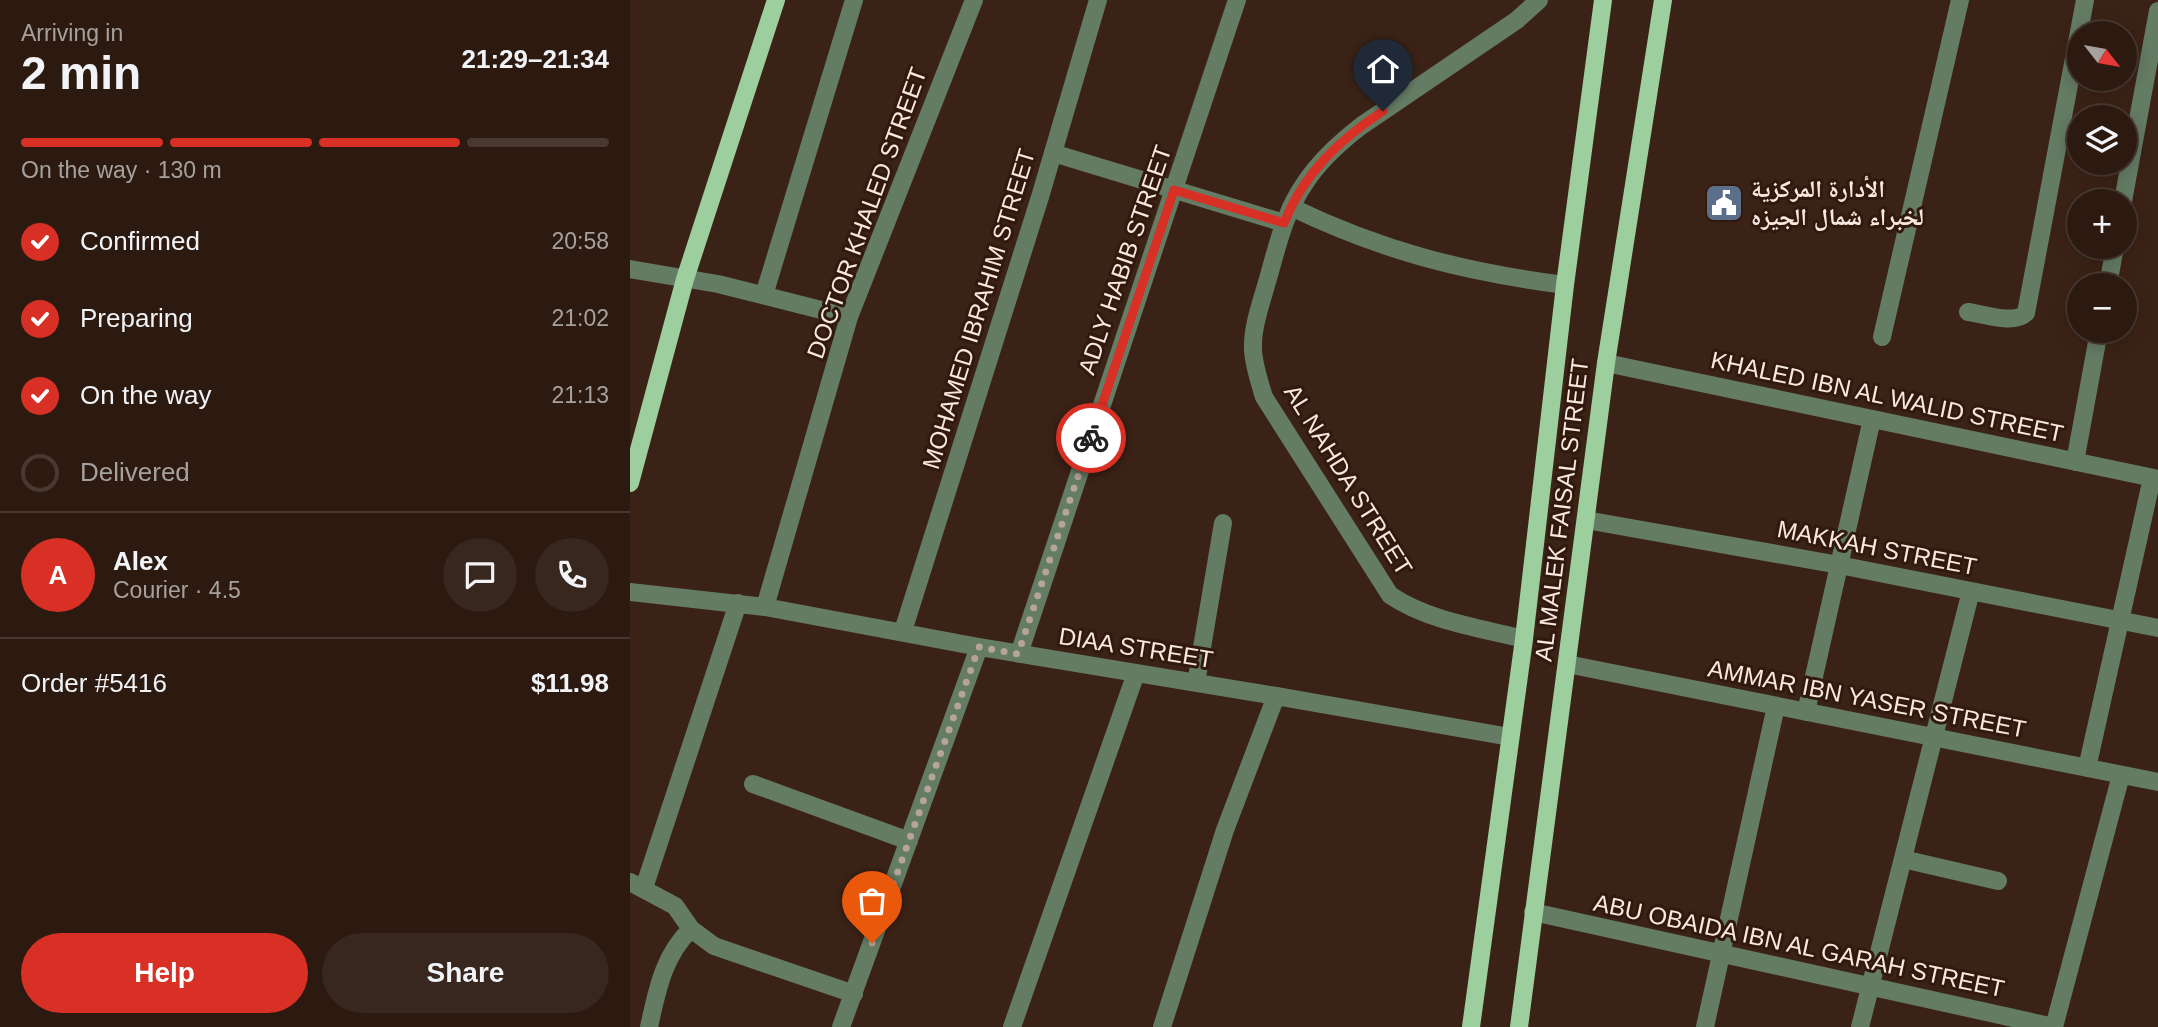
<!DOCTYPE html>
<html lang="en">
<head>
<meta charset="utf-8">
<style>
  :root { --surface:#2c1a10; --page:#38271e; --text:#f1f3f6; --muted:#a6a19f; --line:#483830; --accent:#d93025 }
  body { margin:0; font-family:Arial,"Noto Naskh Arabic",sans-serif; background:var(--page); color:var(--text); height:100vh; display:flex; flex-direction:column; font-size:26px; white-space:nowrap }
  * { box-sizing:border-box; margin:0 }
  p { font-size:23px; color:var(--muted) }
  .icon { flex:none; width:38px; height:38px; fill:none; stroke:currentColor; stroke-width:2; stroke-linecap:round; stroke-linejoin:round }
  .map { position:relative; flex:1; overflow:hidden }
  .side { display:flex; flex-direction:column; background:var(--surface); width:630px }
  .side>* { flex:none }
  .needle { width:46px; rotate:121deg }
  .fabs { position:absolute; left:1437px; top:21px; display:grid; gap:14px }
  .fabs a { display:grid; place-items:center; width:70px; height:70px; border-radius:50%; background:var(--surface); box-shadow:0 4px 18px #0003,0 0 0 2px var(--line); font-size:35px }
  .pin { position:absolute; display:grid; place-items:center; width:60px; height:60px; color:#fff; margin:-72px -30px; border-radius:50% 50% 50% 0; rotate:-45deg; box-shadow:0 0 7px #0007 }
  .pin .icon { rotate:45deg }
  .courier { position:absolute; display:grid; place-items:center; width:70px; height:70px; margin:-35px; border:5px solid #d93025; border-radius:50%; background:#fff; color:#222; box-shadow:0 2px 9px #0007 }
  .overview em { font-style:normal; font-weight:700 }
  .overview div { display:flex; flex-direction:column-reverse }
  .overview { display:flex; align-items:center; justify-content:space-between; height:119px; padding:0 21px }
  h1 { font-size:46px; font-weight:700; line-height:52px }
  .bar { display:grid; grid-template-columns:repeat(4,1fr); gap:10px 7px; align-content:center; height:84px; padding:0 21px }
  .bar i { height:9px; border-radius:5px; background:var(--line) }
  .bar .active { background:var(--accent) }
  .bar p { grid-column:span 4 }
  .line { display:flex; align-items:center; gap:18px; padding:0 21px; border-top:2px solid var(--line) }
  .line div { flex:1 }
  .round { display:grid; place-items:center; flex:none; width:74px; height:74px; border-radius:37px; background:var(--page) }
  ol { padding:0 21px; list-style:none }
  li { display:flex; align-items:center; gap:21px; height:77px }
  li p { margin-inline-start:auto }
  li .icon { padding:7px; border-radius:50%; background:var(--accent); color:#fff; stroke-width:4 }
  li:last-child { color:var(--muted) }
  li i { width:38px; height:38px; border:4px solid var(--line); border-radius:50% }
  .button { display:flex; gap:14px; margin-top:auto; padding:14px 21px }
  .button a { flex:1; height:80px; border-radius:42px; background:var(--accent); color:#fff; font-size:28px; font-weight:700; line-height:80px; text-align:center }
  .button a+a { background:var(--page); color:var(--text) }
  main { display:flex; flex:1; min-height:0 }
  .map>svg:first-child { display:block }
  .lines { fill:none; stroke-linecap:round; stroke-linejoin:round }
  .minor { stroke:#647b64; stroke-width:18 }
  .major { stroke:#9dce9d; stroke-width:18 }
  .done { stroke:#b6a399; stroke-width:7; stroke-dasharray:0 12.6 }
  .route { stroke:#d93025; stroke-width:9 }
  .labels { text-anchor:middle; stroke-width:6; stroke-linejoin:round; paint-order:stroke }
  .poi-label { font-size:24px; font-weight:bold; fill:#f9e8e0; stroke:#31190d; text-anchor:start }
  .street-label { font-size:24px; fill:#f9e8e0; stroke:#31190d }
</style>
</head>
<body>
<main>
<section class="side">
<div class="overview"><div><h1>2 min</h1><p>Arriving in</p></div><em>21:29–21:34</em></div>
<div class="bar"><i class="active"></i><i class="active"></i><i class="active"></i><i></i><p>On the way · 130 m</p></div>
<ol>
<li><svg class="icon" aria-label="check" viewBox="0 0 24 24"><path d="M5 12l5 5 9-10"/></svg>Confirmed<p>20:58</p></li>
<li><svg class="icon" aria-label="check" viewBox="0 0 24 24"><path d="M5 12l5 5 9-10"/></svg>Preparing<p>21:02</p></li>
<li><svg class="icon" aria-label="check" viewBox="0 0 24 24"><path d="M5 12l5 5 9-10"/></svg>On the way<p>21:13</p></li>
<li><i></i>Delivered</li>
</ol>
<div class="line" style="height:126px"><b class="round" style="background:var(--accent);color:#fff">A</b><div><b>Alex</b><p>Courier · 4.5</p></div><a class="round"><svg class="icon" aria-label="chat" viewBox="0 0 24 24"><path d="M4 5h16v11H9l-5 4z"/></svg></a><a class="round"><svg class="icon" aria-label="phone" viewBox="0 0 24 24"><path d="M5 4h4l2 5-3 2q2 4 5 5l2-3 5 2v4C11 20 4 13 5 4z"/></svg></a></div>
<div class="line" style="height:91px"><div>Order #5416</div><b>$11.98</b></div>
<div class="button"><a>Help</a><a>Share</a></div>
</section>
<div class="map">
<svg width="1528" height="1027" viewBox="0 0 1528 1027">
  <rect width="100%" height="100%" fill="#3b2216"/>
  <g class="lines">
    <path class="minor" d="M 423,153 L 654,223
      M 1493,201 L 1528,11
      M 661,207 C 752,251 834,272 935,285
      M 0,269 L 88,284 L 219,317
      M 1478,285 L 1485,247
      M 134,295 L 224,0
      M 1338,312 C 1354,314 1384,325 1396,313 L 1455,0
      M 1252,337 L 1330,0
      M 976,363 L 1528,479
      M 1445,462 L 1469,331
      M 956,520 L 1209,565 L 1528,628
      M 0,592 L 135,607 L 349,647 L 646,696 L 880,737
      M 135,607 L 219,317 L 344,0
      M 273,631 L 410,197 L 468,0
      M 894,639 C 850,628 798,621 760,595 L 634,397 C 629,381 624,366 623,350 C 622,327 631,304 637,282 C 647,248 654,213 675,183 C 690,160 709,143 731,126 L 887,20 L 909,0
      M 389,654 L 607,0
      M 937,664 L 1528,782
      M 566,683 L 593,523
      M 1176,712 L 1242,419
      M 1457,768 L 1522,478
      M 123,784 L 279,841
      M 1273,859 L 1368,881
      M 0,882 L 45,906 L 61,929 L 84,946 L 224,994
      M 14,888 L 108,603
      M 903,912 L 1424,1027
      M 19,1027 C 27,991 33,956 61,929
      M 211,1027 L 349,647
      M 382,1027 L 506,673
      M 532,1027 L 595,830 L 646,696
      M 1075,1027 L 1146,706
      M 1230,1027 L 1341,591
      M 1424,1027 L 1491,775"/>
    <path class="major" d="M 0,483 L 55,279 L 146,0
      M 841,1027 L 894,639 L 935,285 L 973,0
      M 889,1027 L 976,363 L 1033,0"/>
  </g>
  <g class="lines">
    <path class="done" d="M 242,943 L 349,647 L 388,654 L 461,438"/>
    <path class="route" d="M 461,438 L 544,190 L 654,223 C 674,173 709,140 753,111"/>
  </g>
  <defs>
    <symbol id="civic-square" viewBox="-11 -11 22 22"><rect x="-9" y="-9" width="18" height="18" rx="4" fill="#5c6f8a" stroke="#31190d"/><path d="M-.6-6.5H3V-4.5H.6V-3L4-1V1h2V6H-6V1h2V-1L-.6-3ZM-1.2 2.5V6h2.4V2.5Z" fill="#fff"/></symbol>
  </defs>
  <g fill-rule="evenodd">
    <use href="#civic-square" x="1072" y="181" width="44" height="44"/>
  </g>
  <g class="labels">
    <g class="poi-label">
      <text x="1121" y="197">الأدارة المركزية<tspan x="1121" dy="28">لخبراء شمال الجيزه</tspan></text>
    </g>
    <g class="street-label">
      <text transform="translate(237 213) rotate(-70)" y="8">DOCTOR KHALED STREET</text>
      <text transform="translate(495 260) rotate(-71)" y="8">ADLY HABIB STREET</text>
      <text transform="translate(349 309) rotate(-73)" y="8">MOHAMED IBRAHIM STREET</text>
      <text transform="translate(1257 397) rotate(12)" y="8">KHALED IBN AL WALID STREET</text>
      <text transform="translate(718 480) rotate(58)" y="8">AL NAHDA STREET</text>
      <text transform="translate(932 510) rotate(-83)" y="8">AL MALEK FAISAL STREET</text>
      <text transform="translate(1247 548) rotate(11)" y="8">MAKKAH STREET</text>
      <text transform="translate(506 648) rotate(9)" y="8">DIAA STREET</text>
      <text transform="translate(1237 699) rotate(11)" y="8">AMMAR IBN YASER STREET</text>
      <text transform="translate(1169 946) rotate(12)" y="8">ABU OBAIDA IBN AL GARAH STREET</text>
    </g>
  </g>
</svg>
<div class="fabs">
<a><svg class="needle" viewBox="-14 -14 28 28"><path d="M0-13l5 13h-10z" fill="#e53935"/><path d="M0 13l5-13h-10z" fill="#a6a19f"/></svg></a>
<a><svg class="icon" aria-label="layers" viewBox="0 0 24 24"><path d="M12 4l9 5-9 5-9-5zM3 14l9 5 9-5"/></svg></a>
<a>+</a>
<a>−</a>
</div>
<div class="pin" style="left:242px;top:943px;background:#ea580c"><svg class="icon" aria-label="bag" viewBox="0 0 24 24"><path d="M5 8h14l-1 12H6zM9 8a3 3 0 0 1 6 0"/></svg></div>
<div class="pin" style="left:753px;top:111px;background:#1f2937"><svg class="icon" aria-label="home" viewBox="0 0 24 24"><path d="M3 11l9-7 9 7M6 9v11h12V9"/></svg></div>
<div class="courier" style="left:461px;top:438px"><svg class="icon" aria-label="bike" viewBox="0 0 24 24"><circle cx="6" cy="16" r="4"/><circle cx="18" cy="16" r="4"/><path d="M6 16l4-8h5l3 8M10 8l3 8H6M13 5h3"/></svg></div>
</div>
</main>
</body>
</html>
